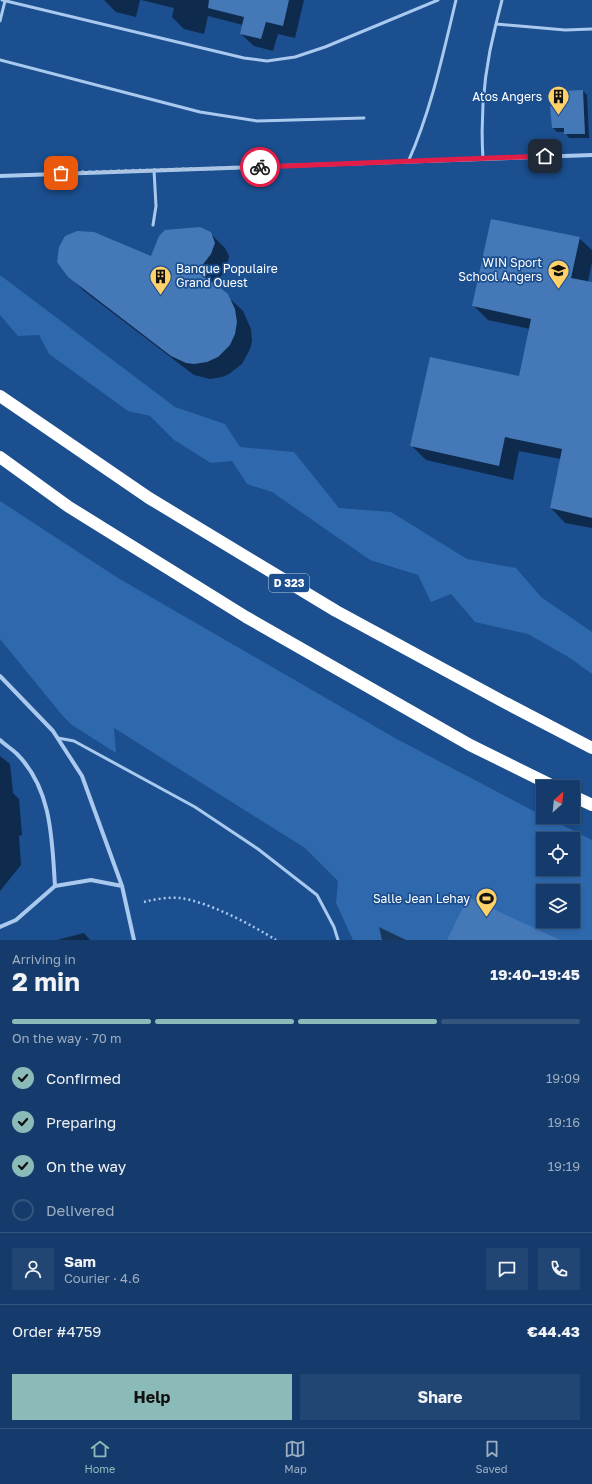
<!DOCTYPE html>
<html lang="en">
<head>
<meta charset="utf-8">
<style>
  :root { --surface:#143b6b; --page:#214673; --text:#f1f3f6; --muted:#9dadc1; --line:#33557e; --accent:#8bbbb9 }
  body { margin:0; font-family:"Golos Text",sans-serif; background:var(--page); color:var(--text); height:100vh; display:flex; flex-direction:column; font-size:15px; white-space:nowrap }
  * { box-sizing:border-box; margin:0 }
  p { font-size:13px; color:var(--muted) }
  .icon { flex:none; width:22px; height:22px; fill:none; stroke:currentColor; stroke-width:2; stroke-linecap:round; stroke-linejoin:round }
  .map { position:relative; height:940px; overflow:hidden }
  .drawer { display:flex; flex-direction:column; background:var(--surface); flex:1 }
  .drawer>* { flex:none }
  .needle { width:26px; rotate:27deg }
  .controls { position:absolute; left:536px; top:780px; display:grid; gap:8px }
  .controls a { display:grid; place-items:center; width:44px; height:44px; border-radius:0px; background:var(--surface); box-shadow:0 2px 6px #0003,0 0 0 1px var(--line); font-size:20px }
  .pin { position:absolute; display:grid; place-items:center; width:34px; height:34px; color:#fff; margin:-17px; border-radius:8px; box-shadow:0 2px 6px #0006 }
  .courier { position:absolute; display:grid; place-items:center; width:40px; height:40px; margin:-20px; border:3px solid #e11d48; border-radius:50%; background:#fff; color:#222; box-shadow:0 1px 5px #0007 }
  .head em { font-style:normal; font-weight:700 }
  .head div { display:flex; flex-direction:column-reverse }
  .head { display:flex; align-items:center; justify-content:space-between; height:68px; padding:0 12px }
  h1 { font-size:26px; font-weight:700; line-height:30px }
  .bar { display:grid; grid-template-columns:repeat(4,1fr); gap:6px 4px; align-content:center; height:48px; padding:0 12px }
  .bar i { height:5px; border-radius:3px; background:var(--line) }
  .bar .selected { background:var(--accent) }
  .bar p { grid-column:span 4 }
  .line { display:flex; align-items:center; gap:10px; padding:0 12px; border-top:1px solid var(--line) }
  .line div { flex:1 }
  .round { display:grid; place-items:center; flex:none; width:42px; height:42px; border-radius:0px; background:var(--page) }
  ol { padding:0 12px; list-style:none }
  li { display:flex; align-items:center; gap:12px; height:44px }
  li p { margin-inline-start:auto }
  li .icon { padding:4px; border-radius:50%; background:var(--accent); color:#111; stroke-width:4 }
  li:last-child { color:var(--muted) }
  li i { width:22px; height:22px; border:2px solid var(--line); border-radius:50% }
  .button { display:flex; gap:8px; margin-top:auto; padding:8px 12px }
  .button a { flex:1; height:46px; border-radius:0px; background:var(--accent); color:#111; font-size:16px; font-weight:700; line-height:46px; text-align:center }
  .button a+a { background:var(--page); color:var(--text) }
  .dock { display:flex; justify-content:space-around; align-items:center; height:56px; border-top:1px solid var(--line); background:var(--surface); font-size:11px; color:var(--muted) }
  .dock a { display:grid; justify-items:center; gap:2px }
  .dock .selected { color:var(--accent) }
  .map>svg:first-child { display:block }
  .green { fill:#2e69ad; fill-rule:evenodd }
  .shadow { fill:#0007 }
  .building { fill:#4478b7 }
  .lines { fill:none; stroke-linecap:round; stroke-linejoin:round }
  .path { stroke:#a9c9ee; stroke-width:2.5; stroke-dasharray:2 3; stroke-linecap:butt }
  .lane { stroke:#a9c9ee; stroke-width:3 }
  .street { stroke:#a9c9ee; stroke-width:4 }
  .highway { stroke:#fff; stroke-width:12 }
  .done { stroke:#afc1d8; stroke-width:4; stroke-dasharray:0 7.2 }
  .route { stroke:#e11d48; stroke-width:5 }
  .labels { text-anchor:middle; stroke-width:3.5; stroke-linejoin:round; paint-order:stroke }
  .shield { fill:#1b4f8f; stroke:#bbcadd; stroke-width:1 }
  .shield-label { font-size:11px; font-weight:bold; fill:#fff }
  .poi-label { font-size:12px; fill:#fff; stroke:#1b4f8f; text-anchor:end }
</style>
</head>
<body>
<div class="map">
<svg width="592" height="940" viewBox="0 0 592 940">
  <rect width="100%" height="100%" fill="#1b4f8f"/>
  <path class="green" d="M 0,275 L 175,407 L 225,424 L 240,447 L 294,452 L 339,508 L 391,512 L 467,559 L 516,568 L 541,597 L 592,632 L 592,674 L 570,658 L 528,634 L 475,622 L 451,594 L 431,602 L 418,575 L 370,560 L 272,492 L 247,484 L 232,461 L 211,463 L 174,440 L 150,416 L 128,411 L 49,354 L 39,335 L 18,336 L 0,315 Z
    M 0,501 L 118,578 L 395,738 L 543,816 L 543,817 L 546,817 L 592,840 L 592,940 L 353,940 L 336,903 L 338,881 L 305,848 L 114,728 L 116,753 L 72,725 L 62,715 L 0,639 ZM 543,839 L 573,839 L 573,869 L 543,869 ZM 543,891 L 573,891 L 573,921 L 543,921 Z"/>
  <path class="shadow" d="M 104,0 L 140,0 L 136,17 L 116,12 Z
    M 141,0 L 304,0 L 295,38 L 278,34 L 273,51 L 254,46 L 241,34 L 243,25 L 208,16 L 204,34 L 184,29 L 172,17 L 174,8 Z
    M 583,91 L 587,95 L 589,138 L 569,138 L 565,132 L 557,132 L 553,128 L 563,107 Z
    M 210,233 L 225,248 L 229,256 L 226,270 L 214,284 L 243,311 L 251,329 L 252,341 L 250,349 L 242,364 L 229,374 L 222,377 L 210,379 L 194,375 L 84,291 L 69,276 L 152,258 Z
    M 579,238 L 592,250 L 592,262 L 588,282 L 592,283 L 592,528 L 565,523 L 551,508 L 561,459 L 519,451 L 513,480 L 426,460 L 412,446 L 519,378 L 530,329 L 488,320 L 473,305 Z
    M 0,756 L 10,764 L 13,793 L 19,799 L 22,835 L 19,836 L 21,865 L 0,891 Z
    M 379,927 L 406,940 L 382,940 Z
    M 84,933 L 90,940 L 57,940 Z"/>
  <path class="building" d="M 209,0 L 289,0 L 283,26 L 266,22 L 261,39 L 240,34 L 244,17 L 208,8 Z
    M 583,90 L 585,134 L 564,134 L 564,128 L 552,128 L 550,106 L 562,106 L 561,91 Z
    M 491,219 L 580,237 L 571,278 L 592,282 L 592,518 L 550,508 L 562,449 L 505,437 L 499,466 L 410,446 L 430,357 L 519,376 L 531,319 L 472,306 Z
    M 200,227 L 211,232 L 215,243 L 211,254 L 197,272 L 218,286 L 228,294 L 235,309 L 237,322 L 235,334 L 230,345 L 218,357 L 207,362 L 194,364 L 186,363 L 171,356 L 68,277 L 57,262 L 59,247 L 65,236 L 77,231 L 94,232 L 151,256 L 159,236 L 165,230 Z
    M 468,897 L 560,940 L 447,940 Z"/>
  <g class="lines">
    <path class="path" d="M 144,902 C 155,899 168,897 180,898 C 209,902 252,925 276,940"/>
    <path class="lane" d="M 2,0 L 244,58 L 267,61 L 295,57 L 325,47 L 438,0
      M 0,21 L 5,1
      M 496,24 L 502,0
      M 0,60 L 200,112 L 257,121 L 364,118
      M 483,159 C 480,112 484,70 496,24 L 565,30 L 592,29
      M 408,162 C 431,111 443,54 456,0
      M 153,225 L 156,206 L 154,170
      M 58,738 L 74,741 L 195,807 L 258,849 L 317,895 L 334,927 L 338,940"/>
    <path class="street" d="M 0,176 L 592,155
      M 0,676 L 53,731 L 82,776 L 122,886 L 134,940
      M 0,740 C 5,745 12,749 17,754 C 52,789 52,840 55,886
      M 0,927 L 16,920 L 55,886 L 91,880 L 122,886"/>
    <path class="highway" d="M 0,396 L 149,498 L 336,611 L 502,701 L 592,748
      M 0,457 L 69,507 L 246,617 L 470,745 L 555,787
      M 573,796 L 592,805"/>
  </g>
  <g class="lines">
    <path class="done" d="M 61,173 L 260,167"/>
    <path class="route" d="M 260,167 L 545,156"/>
  </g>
  <defs>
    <symbol id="building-pin" viewBox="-11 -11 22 30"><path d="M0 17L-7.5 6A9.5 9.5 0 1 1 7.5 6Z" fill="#ffd166" stroke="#1b4f8f"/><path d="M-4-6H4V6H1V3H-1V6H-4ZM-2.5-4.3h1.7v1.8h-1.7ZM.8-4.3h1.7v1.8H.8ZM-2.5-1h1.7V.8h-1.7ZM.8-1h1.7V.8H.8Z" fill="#111"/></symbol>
    <symbol id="university-pin" viewBox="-11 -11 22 30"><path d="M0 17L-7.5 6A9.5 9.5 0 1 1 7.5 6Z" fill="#ffd166" stroke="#1b4f8f"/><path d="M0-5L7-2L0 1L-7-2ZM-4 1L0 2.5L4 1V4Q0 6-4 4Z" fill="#111"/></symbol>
    <symbol id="stadium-pin" viewBox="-11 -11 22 30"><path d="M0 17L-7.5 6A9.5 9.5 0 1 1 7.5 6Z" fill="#ffd166" stroke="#1b4f8f"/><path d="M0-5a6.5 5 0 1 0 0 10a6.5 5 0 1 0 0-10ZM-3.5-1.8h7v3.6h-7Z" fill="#111"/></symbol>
  </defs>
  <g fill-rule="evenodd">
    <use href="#building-pin" x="546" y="84" width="25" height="34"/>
    <use href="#university-pin" x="546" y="258" width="25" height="34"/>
    <use href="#building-pin" x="148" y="264" width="25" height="34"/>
    <use href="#stadium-pin" x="474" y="886" width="25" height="34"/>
  </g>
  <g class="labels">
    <rect class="shield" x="269" y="574" width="40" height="18" rx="3"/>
    <g class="shield-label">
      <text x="289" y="587">D 323</text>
    </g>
    <g class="poi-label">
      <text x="542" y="101">Atos Angers</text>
      <text x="542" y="267">WIN Sport<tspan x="542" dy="14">School Angers</tspan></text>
      <text x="176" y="273" text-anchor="start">Banque Populaire<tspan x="176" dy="14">Grand Ouest</tspan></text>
      <text x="470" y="903">Salle Jean Lehay</text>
    </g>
  </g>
</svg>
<div class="controls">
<a><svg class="needle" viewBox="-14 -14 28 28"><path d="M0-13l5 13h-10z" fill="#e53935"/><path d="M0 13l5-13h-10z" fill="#9dadc1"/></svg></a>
<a><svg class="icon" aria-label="locate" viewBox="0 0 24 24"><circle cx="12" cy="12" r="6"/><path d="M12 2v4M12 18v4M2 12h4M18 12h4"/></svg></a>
<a><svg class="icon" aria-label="layers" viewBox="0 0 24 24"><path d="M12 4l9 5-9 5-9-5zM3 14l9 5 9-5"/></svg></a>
</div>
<div class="pin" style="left:61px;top:173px;background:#ea580c"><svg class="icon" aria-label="bag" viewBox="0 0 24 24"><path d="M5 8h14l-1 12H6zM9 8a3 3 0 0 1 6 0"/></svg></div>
<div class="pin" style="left:545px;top:156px;background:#1f2937"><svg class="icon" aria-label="home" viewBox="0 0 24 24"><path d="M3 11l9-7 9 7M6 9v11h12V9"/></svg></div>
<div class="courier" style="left:260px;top:167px"><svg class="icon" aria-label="bike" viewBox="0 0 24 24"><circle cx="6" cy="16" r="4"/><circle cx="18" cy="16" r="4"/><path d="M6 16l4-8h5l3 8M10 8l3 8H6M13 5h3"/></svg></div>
</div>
<section class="drawer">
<div class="head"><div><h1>2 min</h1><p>Arriving in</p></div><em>19:40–19:45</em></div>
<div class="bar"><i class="selected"></i><i class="selected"></i><i class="selected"></i><i></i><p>On the way · 70 m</p></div>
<ol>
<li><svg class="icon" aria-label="check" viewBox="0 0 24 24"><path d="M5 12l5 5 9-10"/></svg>Confirmed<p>19:09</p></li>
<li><svg class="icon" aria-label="check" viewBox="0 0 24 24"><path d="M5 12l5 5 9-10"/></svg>Preparing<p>19:16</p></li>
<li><svg class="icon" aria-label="check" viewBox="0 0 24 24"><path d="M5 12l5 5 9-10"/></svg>On the way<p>19:19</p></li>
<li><i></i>Delivered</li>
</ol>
<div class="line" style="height:72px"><a class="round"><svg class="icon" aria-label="person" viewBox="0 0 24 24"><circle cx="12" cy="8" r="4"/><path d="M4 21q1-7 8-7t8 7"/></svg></a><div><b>Sam</b><p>Courier · 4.6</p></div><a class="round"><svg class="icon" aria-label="chat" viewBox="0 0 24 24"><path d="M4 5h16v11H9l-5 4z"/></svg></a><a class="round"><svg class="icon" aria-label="phone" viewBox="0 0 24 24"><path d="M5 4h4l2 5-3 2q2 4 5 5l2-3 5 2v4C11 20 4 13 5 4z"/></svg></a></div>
<div class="line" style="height:52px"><div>Order #4759</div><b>€44.43</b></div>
<div class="button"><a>Help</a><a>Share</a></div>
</section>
<nav class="dock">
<a class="selected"><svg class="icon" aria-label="home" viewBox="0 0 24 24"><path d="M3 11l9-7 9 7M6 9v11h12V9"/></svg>Home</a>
<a><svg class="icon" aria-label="map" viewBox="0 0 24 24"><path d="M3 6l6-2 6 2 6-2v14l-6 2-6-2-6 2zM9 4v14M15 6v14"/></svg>Map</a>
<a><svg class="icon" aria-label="saved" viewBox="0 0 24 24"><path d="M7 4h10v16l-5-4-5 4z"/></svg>Saved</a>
</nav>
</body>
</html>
